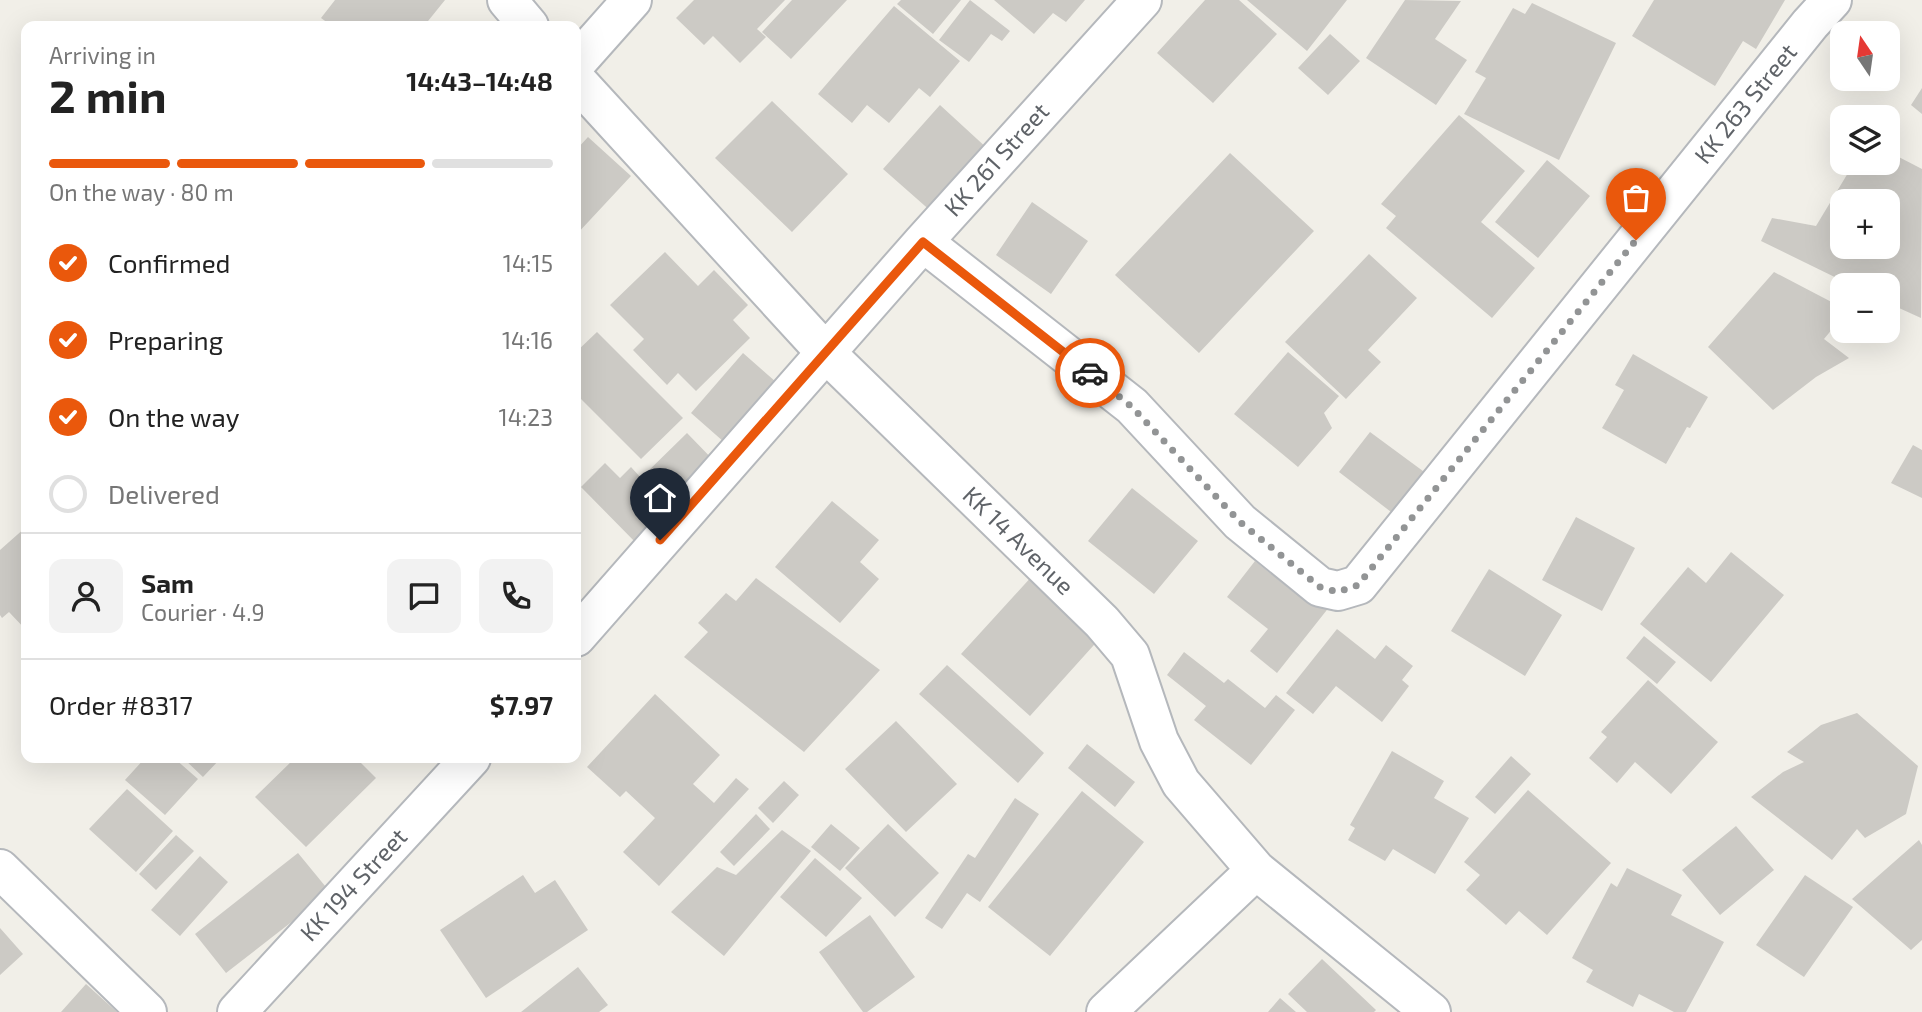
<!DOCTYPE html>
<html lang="en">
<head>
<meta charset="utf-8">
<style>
  :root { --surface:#fff; --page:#f2f2f2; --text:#222; --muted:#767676; --line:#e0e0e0; --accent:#ea580c }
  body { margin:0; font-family:"Exo 2",sans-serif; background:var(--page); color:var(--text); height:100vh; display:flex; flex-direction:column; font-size:26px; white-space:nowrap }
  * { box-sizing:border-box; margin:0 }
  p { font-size:23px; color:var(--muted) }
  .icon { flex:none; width:38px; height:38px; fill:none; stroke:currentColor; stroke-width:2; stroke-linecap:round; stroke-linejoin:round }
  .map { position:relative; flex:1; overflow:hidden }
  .drawer { position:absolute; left:21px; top:21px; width:560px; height:742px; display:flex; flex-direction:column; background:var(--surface); border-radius:14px; box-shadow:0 7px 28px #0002 }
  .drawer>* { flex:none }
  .needle { width:46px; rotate:347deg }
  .controls { position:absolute; left:1830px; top:21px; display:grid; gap:14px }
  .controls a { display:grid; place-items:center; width:70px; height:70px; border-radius:14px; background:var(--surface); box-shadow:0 7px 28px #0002; font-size:35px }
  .pin { position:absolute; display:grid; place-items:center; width:60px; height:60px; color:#fff; margin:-72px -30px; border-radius:50% 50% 50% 0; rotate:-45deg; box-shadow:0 0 7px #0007 }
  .pin .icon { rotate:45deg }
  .courier { position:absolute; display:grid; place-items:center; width:70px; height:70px; margin:-35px; border:5px solid #ea580c; border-radius:50%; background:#fff; color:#222; box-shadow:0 2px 9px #0007 }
  .head em { font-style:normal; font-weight:700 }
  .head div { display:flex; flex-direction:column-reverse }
  .head { display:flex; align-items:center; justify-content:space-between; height:119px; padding:0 28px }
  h1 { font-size:46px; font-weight:700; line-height:52px }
  .bar { display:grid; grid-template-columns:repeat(4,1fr); gap:10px 7px; align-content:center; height:84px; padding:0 28px }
  .bar i { height:9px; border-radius:5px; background:var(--line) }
  .bar .active { background:var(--accent) }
  .bar p { grid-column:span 4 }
  .line { display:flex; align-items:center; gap:18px; padding:0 28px; border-top:2px solid var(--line) }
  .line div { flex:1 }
  .round { display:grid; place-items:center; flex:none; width:74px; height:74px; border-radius:14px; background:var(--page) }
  ol { padding:0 28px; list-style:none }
  li { display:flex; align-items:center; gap:21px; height:77px }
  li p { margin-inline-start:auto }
  li .icon { padding:7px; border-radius:50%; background:var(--accent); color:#fff; stroke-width:4 }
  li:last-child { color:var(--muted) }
  li i { width:38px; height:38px; border:4px solid var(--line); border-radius:50% }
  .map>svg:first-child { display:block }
  .building { fill:#cccac5; fill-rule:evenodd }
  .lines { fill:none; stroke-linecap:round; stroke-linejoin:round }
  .minor-casing { stroke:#b5b8bc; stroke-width:42 }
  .minor { stroke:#fff; stroke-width:38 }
  .done { stroke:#929495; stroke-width:7; stroke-dasharray:0 12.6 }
  .route { stroke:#ea580c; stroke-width:9 }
  .labels { text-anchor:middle; stroke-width:5; stroke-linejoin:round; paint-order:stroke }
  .street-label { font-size:24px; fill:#5f6368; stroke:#fff }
</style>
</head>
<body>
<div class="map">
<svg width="1922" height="1012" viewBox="0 0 1922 1012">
  <rect width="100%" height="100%" fill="#f1efe8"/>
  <path class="building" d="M 335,0 L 445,0 L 424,26 L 332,26 L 321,18 Z
    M 694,0 L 785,0 L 757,29 L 766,37 L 740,63 L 713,36 L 704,45 L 676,18 Z
    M 792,0 L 847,0 L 791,59 L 762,32 Z
    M 901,0 L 961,0 L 933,34 L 897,4 Z
    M 970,0 L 1010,31 L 1002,41 L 991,34 L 969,62 L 939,40 Z
    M 994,0 L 1085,0 L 1066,22 L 1053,13 L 1034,34 Z
    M 1205,0 L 1239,0 L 1277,34 L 1213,103 L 1157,53 Z
    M 1247,0 L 1347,0 L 1307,51 Z
    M 1405,0 L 1461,1 L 1435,39 L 1467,60 L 1436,105 L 1366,58 Z
    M 1654,0 L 1785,0 L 1756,49 L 1743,41 L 1715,86 L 1632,36 Z
    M 1532,3 L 1616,43 L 1559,160 L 1464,114 L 1486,78 L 1475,72 L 1513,8 L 1525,14 Z
    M 894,6 L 960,61 L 930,97 L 919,88 L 889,123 L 867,105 L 852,123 L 818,94 Z
    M 1330,34 L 1360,61 L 1328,95 L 1298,68 Z
    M 1922,88 L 1922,114 L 1911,105 Z
    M 772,101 L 848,174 L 792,232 L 715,158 Z
    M 940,105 L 989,150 L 933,213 L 883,169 Z
    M 1459,115 L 1525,171 L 1481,222 L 1535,268 L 1492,318 L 1386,228 L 1396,216 L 1381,204 Z
    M 588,137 L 631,176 L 576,235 L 576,150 Z
    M 1230,153 L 1314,231 L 1199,353 L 1115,275 Z
    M 1888,154 L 1893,154 L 1922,169 L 1921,318 L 1888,303 L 1888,285 L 1851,285 L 1761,241 L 1772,218 L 1816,226 L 1854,163 L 1888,163 ZM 1843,201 L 1888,201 L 1888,247 L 1843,247 Z
    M 1547,160 L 1590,196 L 1538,258 L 1495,222 Z
    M 1032,202 L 1088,241 L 1051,294 L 996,255 Z
    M 665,252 L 698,286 L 714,270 L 748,305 L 733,320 L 750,338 L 696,391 L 678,373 L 667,385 L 633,350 L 644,339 L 610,305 Z
    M 1369,254 L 1417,298 L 1368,350 L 1381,362 L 1346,399 L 1285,342 Z
    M 1774,272 L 1843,308 L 1843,316 L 1824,339 L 1849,358 L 1816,377 L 1773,410 L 1708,347 Z
    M 597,332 L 683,418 L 641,459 L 576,394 L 576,352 Z
    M 1288,352 L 1339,396 L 1324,413 L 1332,428 L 1298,467 L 1234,414 Z
    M 743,353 L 776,382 L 724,442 L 691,413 Z
    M 1633,354 L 1708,397 L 1690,428 L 1687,427 L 1666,464 L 1602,428 L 1624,390 L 1615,385 Z
    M 1370,432 L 1427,474 L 1395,515 L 1339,472 Z
    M 687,433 L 721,468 L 640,547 L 581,487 L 605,463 L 620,478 L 631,467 L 641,478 Z
    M 1913,445 L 1922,450 L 1922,498 L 1891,483 Z
    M 1132,488 L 1198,541 L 1154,594 L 1088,541 Z
    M 832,501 L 879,540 L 860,562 L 879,579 L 840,623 L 775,567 Z
    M 1576,517 L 1635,548 L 1602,611 L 1542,580 Z
    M 26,527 L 26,630 L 9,612 L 2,618 L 0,615 L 0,550 Z
    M 1731,552 L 1784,595 L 1711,682 L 1640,624 L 1688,567 L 1706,583 Z
    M 1255,561 L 1296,594 L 1303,584 L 1330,606 L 1277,673 L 1250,651 L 1268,629 L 1227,597 Z
    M 1489,569 L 1562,615 L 1525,676 L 1451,631 Z
    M 1034,574 L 1102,636 L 1030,716 L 961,654 Z
    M 756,578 L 880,670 L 804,752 L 684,657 L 708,632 L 698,623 L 726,593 L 736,601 Z
    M 1337,629 L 1375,659 L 1386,645 L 1413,666 L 1402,680 L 1409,686 L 1382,722 L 1336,686 L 1313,714 L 1286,693 Z
    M 1644,636 L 1676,662 L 1657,684 L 1626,658 Z
    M 1184,652 L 1224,683 L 1228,679 L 1265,708 L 1276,695 L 1295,710 L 1251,765 L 1194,720 L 1206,706 L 1167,675 Z
    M 947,665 L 1044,753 L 1018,783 L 919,694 Z
    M 1648,680 L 1718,742 L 1671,794 L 1635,762 L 1617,783 L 1589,758 L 1607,737 L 1601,732 Z
    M 655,694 L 720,755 L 693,784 L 714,803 L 736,778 L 749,789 L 659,886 L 623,852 L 655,818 L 626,791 L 620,797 L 587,767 Z
    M 1857,713 L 1918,766 L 1906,814 L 1865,838 L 1857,829 L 1832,860 L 1751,797 L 1783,772 L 1804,762 L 1787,752 L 1821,725 Z
    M 896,721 L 957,784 L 906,832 L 845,769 Z
    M 1087,744 L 1135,782 L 1115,807 L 1068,768 Z
    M 1392,751 L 1444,781 L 1434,798 L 1469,818 L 1435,874 L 1393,849 L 1385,861 L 1348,840 L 1355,828 L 1350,825 Z
    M 1511,756 L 1531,774 L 1495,814 L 1475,797 Z
    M 145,758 L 174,758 L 198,779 L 165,815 L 125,780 Z
    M 183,758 L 221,758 L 203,777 Z
    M 295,758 L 356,758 L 376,778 L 306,847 L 255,797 Z
    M 784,781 L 799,795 L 773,823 L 758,808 Z
    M 127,789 L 173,831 L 136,872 L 89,829 Z
    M 1528,790 L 1611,863 L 1547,935 L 1519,911 L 1506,925 L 1466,890 L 1480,875 L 1464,862 Z
    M 1082,791 L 1144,842 L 1050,956 L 988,907 Z
    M 1015,798 L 1039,814 L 980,902 L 967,893 L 942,929 L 925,918 L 968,854 L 975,858 Z
    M 756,814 L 770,829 L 734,866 L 720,852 Z
    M 831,824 L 860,848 L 840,871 L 811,847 Z
    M 888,824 L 939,873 L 895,917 L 845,868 Z
    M 1736,826 L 1774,870 L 1720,915 L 1682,870 Z
    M 782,830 L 811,851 L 724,956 L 671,912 L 717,867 L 736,875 Z
    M 176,835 L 194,851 L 156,890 L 139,874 Z
    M 1919,840 L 1922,845 L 1922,940 L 1911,950 L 1852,899 Z
    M 298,853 L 330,892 L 226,973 L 195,934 Z
    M 200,856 L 228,882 L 180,936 L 151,910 Z
    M 815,858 L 862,898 L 826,937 L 780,897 Z
    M 1627,868 L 1682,895 L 1671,915 L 1724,942 L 1686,1012 L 1674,1012 L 1639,994 L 1633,1007 L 1586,982 L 1593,970 L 1572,958 L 1611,883 L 1617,887 Z
    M 523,875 L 535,893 L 555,880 L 588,930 L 486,998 L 440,930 Z
    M 1805,875 L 1853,907 L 1804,977 L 1756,945 Z
    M 870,915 L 915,977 L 867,1012 L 863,1012 L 819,952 Z
    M 0,928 L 23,954 L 0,975 Z
    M 1322,959 L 1376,1010 L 1374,1012 L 1307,1012 L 1288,994 Z
    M 578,967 L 608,1005 L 599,1012 L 521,1012 Z
    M 86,984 L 117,1012 L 61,1012 Z
    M 1280,998 L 1296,1012 L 1268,1012 Z"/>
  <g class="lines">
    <defs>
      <path id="minor" d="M 507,0 L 529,26
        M 576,63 L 632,0
        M 576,80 L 827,354 L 1102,622 L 1130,655 L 1159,741 L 1181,783 L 1256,870 L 1431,1012
        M 923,242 L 1132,406 L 1240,522 L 1320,587 L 1338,591 L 1358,585 L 1810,24 L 1832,0
        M 576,637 L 923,242 L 1142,0
        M 0,869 L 147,1012
        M 237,1012 L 471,758
        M 1106,1012 L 1256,870"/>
    </defs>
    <use href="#minor" class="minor-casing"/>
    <use href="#minor" class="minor"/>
  </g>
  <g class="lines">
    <path class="done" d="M 1090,373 L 1132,407 L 1240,522 L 1320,587 L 1338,592 L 1358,585 L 1636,240"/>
    <path class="route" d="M 660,540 L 923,242 L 1090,373"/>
  </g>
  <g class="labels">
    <g class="street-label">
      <text transform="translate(1746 104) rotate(-51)" y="8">KK 263 Street</text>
      <text transform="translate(997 160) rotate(-48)" y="8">KK 261 Street</text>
      <text transform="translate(1018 541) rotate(44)" y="8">KK 14 Avenue</text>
      <text transform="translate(354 885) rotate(-47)" y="8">KK 194 Street</text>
    </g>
  </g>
</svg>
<div class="controls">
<a><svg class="needle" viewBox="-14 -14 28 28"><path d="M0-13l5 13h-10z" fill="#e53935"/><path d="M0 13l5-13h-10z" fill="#767676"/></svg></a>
<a><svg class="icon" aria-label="layers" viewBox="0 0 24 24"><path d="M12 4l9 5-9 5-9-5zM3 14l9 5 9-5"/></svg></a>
<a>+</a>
<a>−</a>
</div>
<div class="pin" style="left:1636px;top:240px;background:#ea580c"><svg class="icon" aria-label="bag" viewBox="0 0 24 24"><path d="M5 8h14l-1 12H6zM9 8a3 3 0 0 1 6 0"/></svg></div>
<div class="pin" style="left:660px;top:540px;background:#1f2937"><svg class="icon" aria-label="home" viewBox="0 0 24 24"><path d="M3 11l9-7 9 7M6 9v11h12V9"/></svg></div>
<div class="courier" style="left:1090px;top:373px"><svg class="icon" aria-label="car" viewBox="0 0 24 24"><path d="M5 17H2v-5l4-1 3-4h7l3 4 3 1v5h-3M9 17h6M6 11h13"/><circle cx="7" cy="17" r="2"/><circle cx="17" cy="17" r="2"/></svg></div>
<section class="drawer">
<div class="head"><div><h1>2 min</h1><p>Arriving in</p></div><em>14:43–14:48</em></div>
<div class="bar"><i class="active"></i><i class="active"></i><i class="active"></i><i></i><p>On the way · 80 m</p></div>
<ol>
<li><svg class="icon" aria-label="check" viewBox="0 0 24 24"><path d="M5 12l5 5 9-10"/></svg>Confirmed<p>14:15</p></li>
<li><svg class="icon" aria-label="check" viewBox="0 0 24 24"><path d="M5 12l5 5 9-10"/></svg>Preparing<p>14:16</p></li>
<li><svg class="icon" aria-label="check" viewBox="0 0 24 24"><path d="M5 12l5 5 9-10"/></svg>On the way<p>14:23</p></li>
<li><i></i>Delivered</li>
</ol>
<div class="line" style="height:126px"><a class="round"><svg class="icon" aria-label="person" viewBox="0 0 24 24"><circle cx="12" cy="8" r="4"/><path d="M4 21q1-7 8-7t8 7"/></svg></a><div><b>Sam</b><p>Courier · 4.9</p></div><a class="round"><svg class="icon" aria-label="chat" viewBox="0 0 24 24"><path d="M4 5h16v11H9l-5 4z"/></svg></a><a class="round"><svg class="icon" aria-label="phone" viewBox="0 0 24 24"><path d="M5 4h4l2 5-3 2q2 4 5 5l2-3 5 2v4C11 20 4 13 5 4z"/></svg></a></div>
<div class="line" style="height:91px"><div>Order #8317</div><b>$7.97</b></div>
</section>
</div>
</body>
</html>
